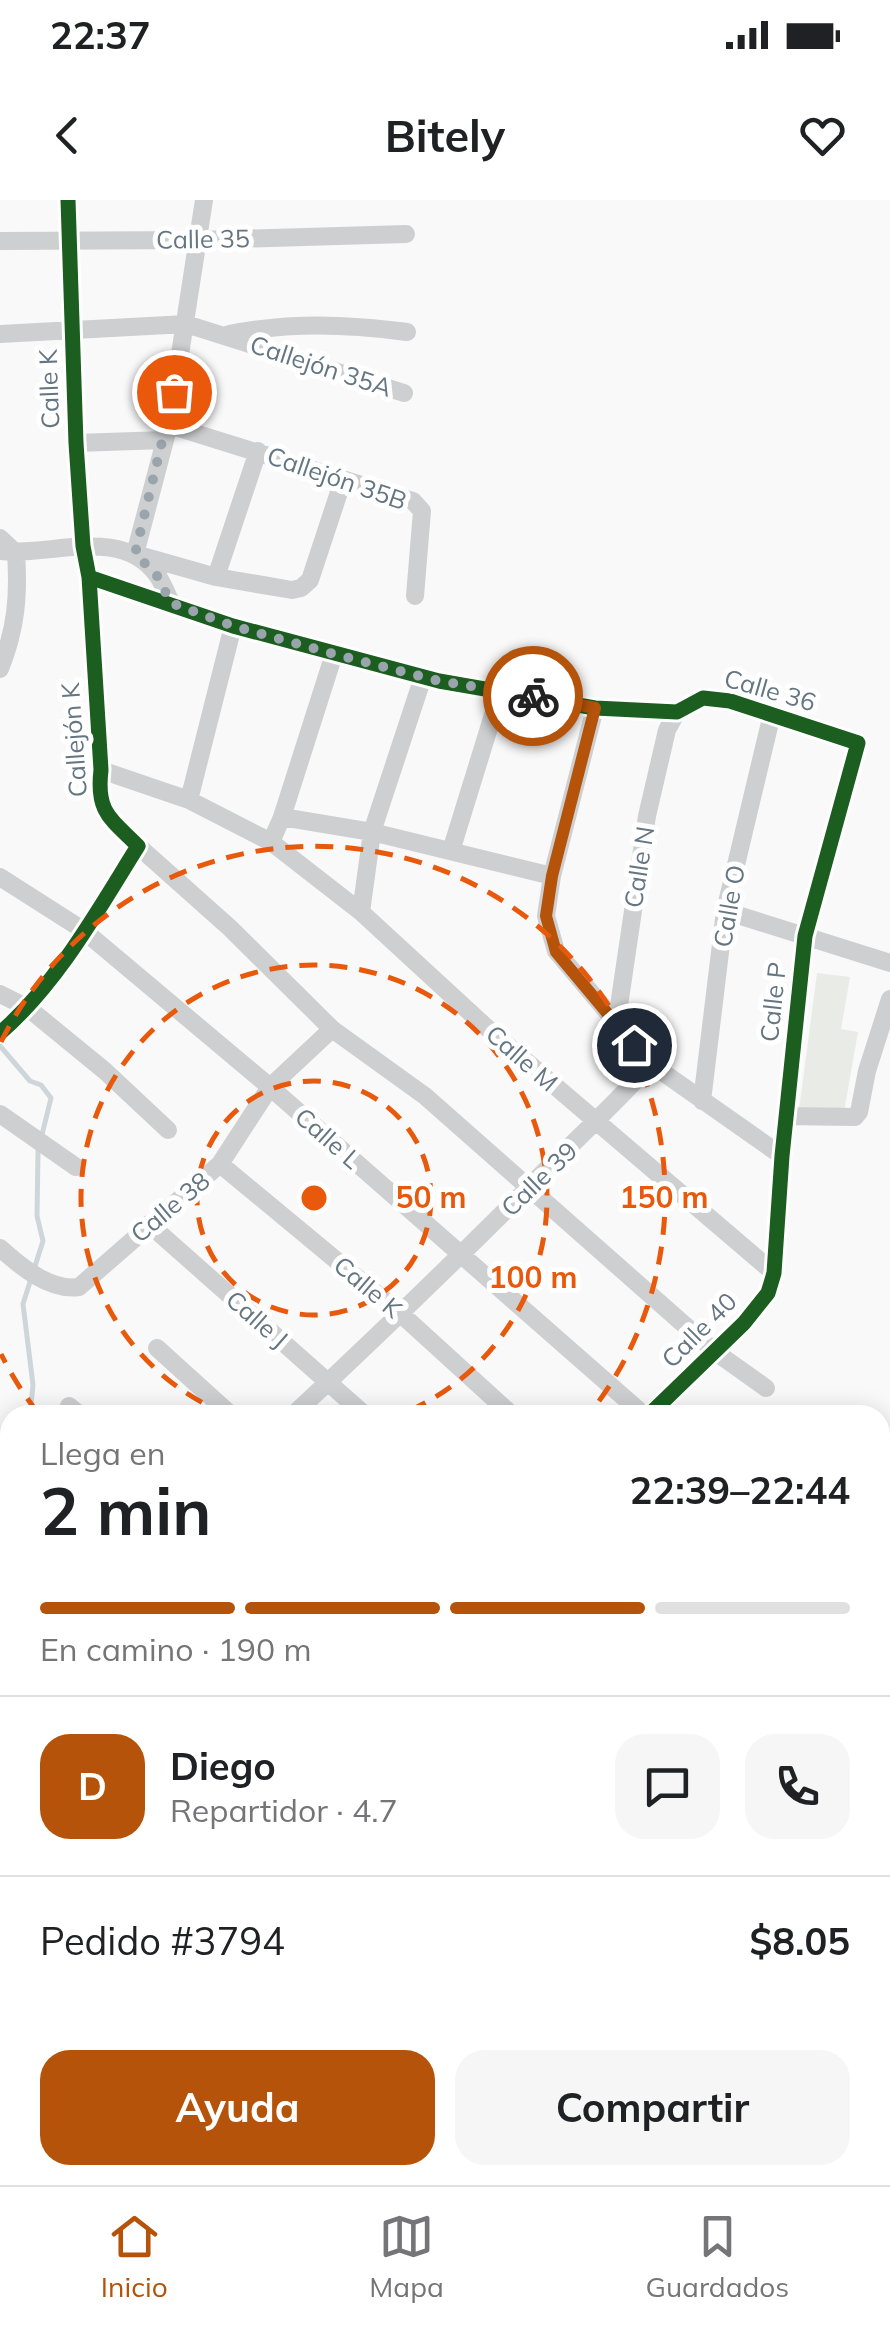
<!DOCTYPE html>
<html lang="es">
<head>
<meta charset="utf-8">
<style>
  :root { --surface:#fff; --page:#f6f6f6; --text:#202124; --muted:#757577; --line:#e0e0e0; --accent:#b45309 }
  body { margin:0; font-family:Mulish,sans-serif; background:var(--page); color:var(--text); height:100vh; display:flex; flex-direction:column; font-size:38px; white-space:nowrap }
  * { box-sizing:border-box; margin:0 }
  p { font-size:32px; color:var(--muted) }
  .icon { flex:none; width:55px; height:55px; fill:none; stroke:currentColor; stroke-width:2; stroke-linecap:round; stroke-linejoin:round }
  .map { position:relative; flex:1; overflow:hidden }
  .drawer { position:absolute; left:0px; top:1205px; width:890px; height:780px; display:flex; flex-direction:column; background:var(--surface); border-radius:30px 30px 0 0; box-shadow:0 5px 25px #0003 }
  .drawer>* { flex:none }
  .pin { position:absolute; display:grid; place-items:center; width:85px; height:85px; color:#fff; margin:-42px; border:5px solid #fff; border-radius:50%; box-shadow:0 2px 10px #0007 }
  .courier { position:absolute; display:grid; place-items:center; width:100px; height:100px; margin:-50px; border:8px solid #b45309; border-radius:50%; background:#fff; color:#222; box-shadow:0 2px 12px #0007 }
  .summary em { font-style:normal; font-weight:700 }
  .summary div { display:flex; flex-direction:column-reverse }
  .summary { display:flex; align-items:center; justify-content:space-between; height:170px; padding:0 40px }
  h1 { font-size:65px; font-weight:700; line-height:75px }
  .bar { display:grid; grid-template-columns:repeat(4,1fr); gap:15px 10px; align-content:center; height:120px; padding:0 40px }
  .bar i { height:12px; border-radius:8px; background:var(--line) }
  .bar .on { background:var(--accent) }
  .bar p { grid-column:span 4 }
  .line { display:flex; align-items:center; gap:25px; padding:0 40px; border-top:2px solid var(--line) }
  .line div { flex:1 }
  .round { display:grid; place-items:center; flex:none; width:105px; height:105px; border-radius:30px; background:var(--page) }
  .button { display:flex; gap:20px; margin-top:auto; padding:20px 40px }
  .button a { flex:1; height:115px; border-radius:30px; background:var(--accent); color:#fff; font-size:40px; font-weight:700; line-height:115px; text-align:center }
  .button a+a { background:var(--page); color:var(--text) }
  .status { display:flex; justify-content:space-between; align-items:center; height:70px; padding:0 50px; background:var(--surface); direction:ltr }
  .status svg { height:28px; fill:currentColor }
  header { display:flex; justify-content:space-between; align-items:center; height:130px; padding:0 40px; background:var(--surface); font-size:45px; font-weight:700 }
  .menu { display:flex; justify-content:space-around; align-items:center; height:140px; border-top:2px solid var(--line); background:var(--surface); font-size:28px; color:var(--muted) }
  .menu a { display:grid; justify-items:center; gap:5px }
  .menu .on { color:var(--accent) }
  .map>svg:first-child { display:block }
  .green { fill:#e8ebe6 }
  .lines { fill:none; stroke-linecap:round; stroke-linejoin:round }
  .stream { stroke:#ced6d9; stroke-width:5 }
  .minor { stroke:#cecfd0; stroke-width:18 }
  .cycleway-casing { stroke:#fff; stroke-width:21 }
  .cycleway { stroke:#1b5e20; stroke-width:15 }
  .done { stroke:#99a4ac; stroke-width:10; stroke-dasharray:0 18 }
  .route { stroke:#b45309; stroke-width:12 }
  .ring { fill:none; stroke:#e8590c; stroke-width:5; stroke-dasharray:18 12 }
  .labels { text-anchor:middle; stroke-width:10; stroke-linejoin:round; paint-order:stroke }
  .street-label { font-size:25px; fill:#657683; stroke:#fff }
  .centre { fill:#e8590c; stroke:#fff; stroke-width:5 }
  .ring-label { font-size:30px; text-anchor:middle; font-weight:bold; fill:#e8590c; stroke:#fff; stroke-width:10; stroke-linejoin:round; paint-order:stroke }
</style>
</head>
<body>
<div class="status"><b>22:37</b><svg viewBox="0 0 49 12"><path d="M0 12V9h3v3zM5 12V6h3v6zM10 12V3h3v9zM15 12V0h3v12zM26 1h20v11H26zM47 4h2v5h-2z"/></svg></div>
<header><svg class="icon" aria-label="back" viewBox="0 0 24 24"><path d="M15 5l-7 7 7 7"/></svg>Bitely<svg class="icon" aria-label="heart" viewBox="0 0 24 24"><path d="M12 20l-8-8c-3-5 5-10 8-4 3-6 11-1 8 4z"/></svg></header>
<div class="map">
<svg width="890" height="1985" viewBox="0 0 890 1985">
  <rect width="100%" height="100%" fill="#f9f9f9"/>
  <path class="green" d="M 817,773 L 850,777 L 841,829 L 858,832 L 844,912 L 799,910 Z"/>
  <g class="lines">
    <path class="stream" d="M 0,846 L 30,881 L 41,885 L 51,898 L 38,951 L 37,1016 L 43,1041 L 23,1104 L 33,1185 L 30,1215"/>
    <path class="minor" d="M 204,0 L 169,225 L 135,354 L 216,377 L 292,390 L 301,388 L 310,380 L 343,280
      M 0,41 L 198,40 L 406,34
      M 0,134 L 186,124 L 404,193
      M 229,134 C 292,122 344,124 407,132
      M 169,225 L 413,301 L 422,311 L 415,396
      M 76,243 L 165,240
      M 0,338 L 16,353 C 19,396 16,429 0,469
      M 0,351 C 50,357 121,325 157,375 C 163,383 167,394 171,403
      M 89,377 L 233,426 L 439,481 L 595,508 L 677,512 L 703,498 L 730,501 L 858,543 L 805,736 L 782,956 L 774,1073 L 768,1093 L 744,1123 L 649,1215
      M 216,377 L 258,251
      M 595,508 L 552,676 L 546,716 L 556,751 L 651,864 L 782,956
      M 101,570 L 189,600 L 271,642 L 282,617 L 372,632 L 552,676
      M 189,600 L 233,426
      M 282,617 L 334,454
      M 271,642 L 361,712 L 486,827 L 774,1073
      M 138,646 L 230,728 L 332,829 L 425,896 L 714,1151 L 766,1188
      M 451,651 L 501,489
      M 0,677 L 83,730 L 270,887 L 644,1215
      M 725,711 L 890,763
      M 361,712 L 372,632 L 423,477
      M 0,794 L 28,808 L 105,871 L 168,930
      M 616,826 L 647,616 L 667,530 L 677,512
      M 0,833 C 58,783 98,710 138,646 C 110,618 96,612 101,570 L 89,377 L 83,346 L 76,243 L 68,0
      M 702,901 L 725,711 L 772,514
      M 0,914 L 76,967
      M 786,916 L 855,917 L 859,912 L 867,871 L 890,799
      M 220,964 L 401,1114 L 512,1215
      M 149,1024 L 365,1215
      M 0,1048 C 21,1067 50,1091 79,1087 L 220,964 L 270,887 L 332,829
      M 157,1148 L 231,1215
      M 69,1206 L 80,1215
      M 293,1215 C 372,1141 450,1066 526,990 C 568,947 611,908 651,864
      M 0,1283 L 10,1293
      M 0,1388 L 10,1397
      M 0,1508 L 10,1497
      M 880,1627 L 890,1660
      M 0,1628 L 10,1638
      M 0,1761 L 10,1769
      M 880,1780 L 890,1776
      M 0,1848 L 10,1837
      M 0,1874 L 10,1883
      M 880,1924 L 890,1952
      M 120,1975 L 132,1985
      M 260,1975 L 272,1985
      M 405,1975 L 417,1985
      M 601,1975 L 605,1985
      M 697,1975 L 702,1985
      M 797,1975 L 801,1985
      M 197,1985 L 207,1975
      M 500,1985 L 504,1975"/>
    <defs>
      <path id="cycleway" d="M 89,377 L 233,426 L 439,481 L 595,508 L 677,512 L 703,498 L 730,501 L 858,543 L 805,736 L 782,956 L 774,1073 L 768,1093 L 744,1123 L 649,1215
        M 0,833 C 58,783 98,710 138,646 C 110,618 96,612 101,570 L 89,377 L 83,346 L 76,243 L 68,0"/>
    </defs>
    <use href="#cycleway" class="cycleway-casing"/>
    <use href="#cycleway" class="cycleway"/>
  </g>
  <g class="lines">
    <path class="done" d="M 174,192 L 135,354 L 156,374 L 171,403 L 233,426 L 334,454 L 439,481 L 533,496"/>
    <path class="route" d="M 533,496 L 595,508 L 552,676 L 546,716 L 556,752 L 634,845"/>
  </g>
  <g class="ring">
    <circle cx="314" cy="998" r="117"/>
    <path d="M229 1215A233 233 0 1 1 399 1215"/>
    <path d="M38 1213A350 350 0 0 1 1 1154M1 842A350 350 0 1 1 590 1213"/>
  </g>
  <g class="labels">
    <g class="street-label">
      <text transform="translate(203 39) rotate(-1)" y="9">Calle 35</text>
      <text transform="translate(321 166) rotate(18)" y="9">Callejón 35A</text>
      <text transform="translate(49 189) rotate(-92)" y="9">Calle K</text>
      <text transform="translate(337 278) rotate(19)" y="9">Callejón 35B</text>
      <text transform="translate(770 490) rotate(16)" y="9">Calle 36</text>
      <text transform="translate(74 540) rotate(-94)" y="9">Callejón K</text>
      <text transform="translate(639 667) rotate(-81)" y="9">Calle N</text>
      <text transform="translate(729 706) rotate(-80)" y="9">Calle O</text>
      <text transform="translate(773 802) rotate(-84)" y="9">Calle P</text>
      <text transform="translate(522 858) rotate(41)" y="9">Calle M</text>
      <text transform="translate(328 938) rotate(41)" y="9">Calle L</text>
      <text transform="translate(539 979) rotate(-44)" y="9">Calle 39</text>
      <text transform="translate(170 1007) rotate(-40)" y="9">Calle 38</text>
      <text transform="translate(368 1087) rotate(40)" y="9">Calle K</text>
      <text transform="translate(257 1119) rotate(41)" y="9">Calle J</text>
      <text transform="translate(699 1130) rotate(-45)" y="9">Calle 40</text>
    </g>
  </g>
  <circle cx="314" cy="998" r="15" class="centre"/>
  <g class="ring-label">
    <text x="431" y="1008">50 m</text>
    <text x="664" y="1008">150 m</text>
    <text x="533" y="1088">100 m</text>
  </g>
</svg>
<div class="pin" style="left:174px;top:192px;background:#ea580c"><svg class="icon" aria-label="bag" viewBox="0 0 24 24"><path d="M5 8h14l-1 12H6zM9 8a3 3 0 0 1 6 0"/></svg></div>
<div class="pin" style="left:634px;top:845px;background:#1f2937"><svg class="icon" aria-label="home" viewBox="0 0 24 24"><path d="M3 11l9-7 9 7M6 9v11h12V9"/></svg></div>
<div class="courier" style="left:533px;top:496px"><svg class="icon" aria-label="bike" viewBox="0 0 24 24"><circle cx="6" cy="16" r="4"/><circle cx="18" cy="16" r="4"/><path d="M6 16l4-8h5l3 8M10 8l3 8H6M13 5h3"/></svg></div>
<section class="drawer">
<div class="summary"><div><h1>2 min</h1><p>Llega en</p></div><em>22:39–22:44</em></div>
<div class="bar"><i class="on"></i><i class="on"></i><i class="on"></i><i></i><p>En camino · 190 m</p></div>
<div class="line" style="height:180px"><b class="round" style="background:var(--accent);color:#fff">D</b><div><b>Diego</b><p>Repartidor · 4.7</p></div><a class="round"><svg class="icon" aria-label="chat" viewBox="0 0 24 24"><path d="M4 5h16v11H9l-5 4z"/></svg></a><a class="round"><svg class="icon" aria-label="phone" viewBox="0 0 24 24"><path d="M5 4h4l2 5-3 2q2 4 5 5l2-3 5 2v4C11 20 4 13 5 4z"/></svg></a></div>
<div class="line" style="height:130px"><div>Pedido #3794</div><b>$8.05</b></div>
<div class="button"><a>Ayuda</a><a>Compartir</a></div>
</section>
</div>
<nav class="menu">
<a class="on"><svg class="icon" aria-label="home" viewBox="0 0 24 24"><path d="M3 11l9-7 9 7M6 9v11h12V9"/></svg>Inicio</a>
<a><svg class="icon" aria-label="map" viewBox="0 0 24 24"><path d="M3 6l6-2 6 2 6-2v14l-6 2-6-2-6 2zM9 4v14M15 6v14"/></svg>Mapa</a>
<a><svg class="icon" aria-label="saved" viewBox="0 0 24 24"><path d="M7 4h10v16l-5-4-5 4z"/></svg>Guardados</a>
</nav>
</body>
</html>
